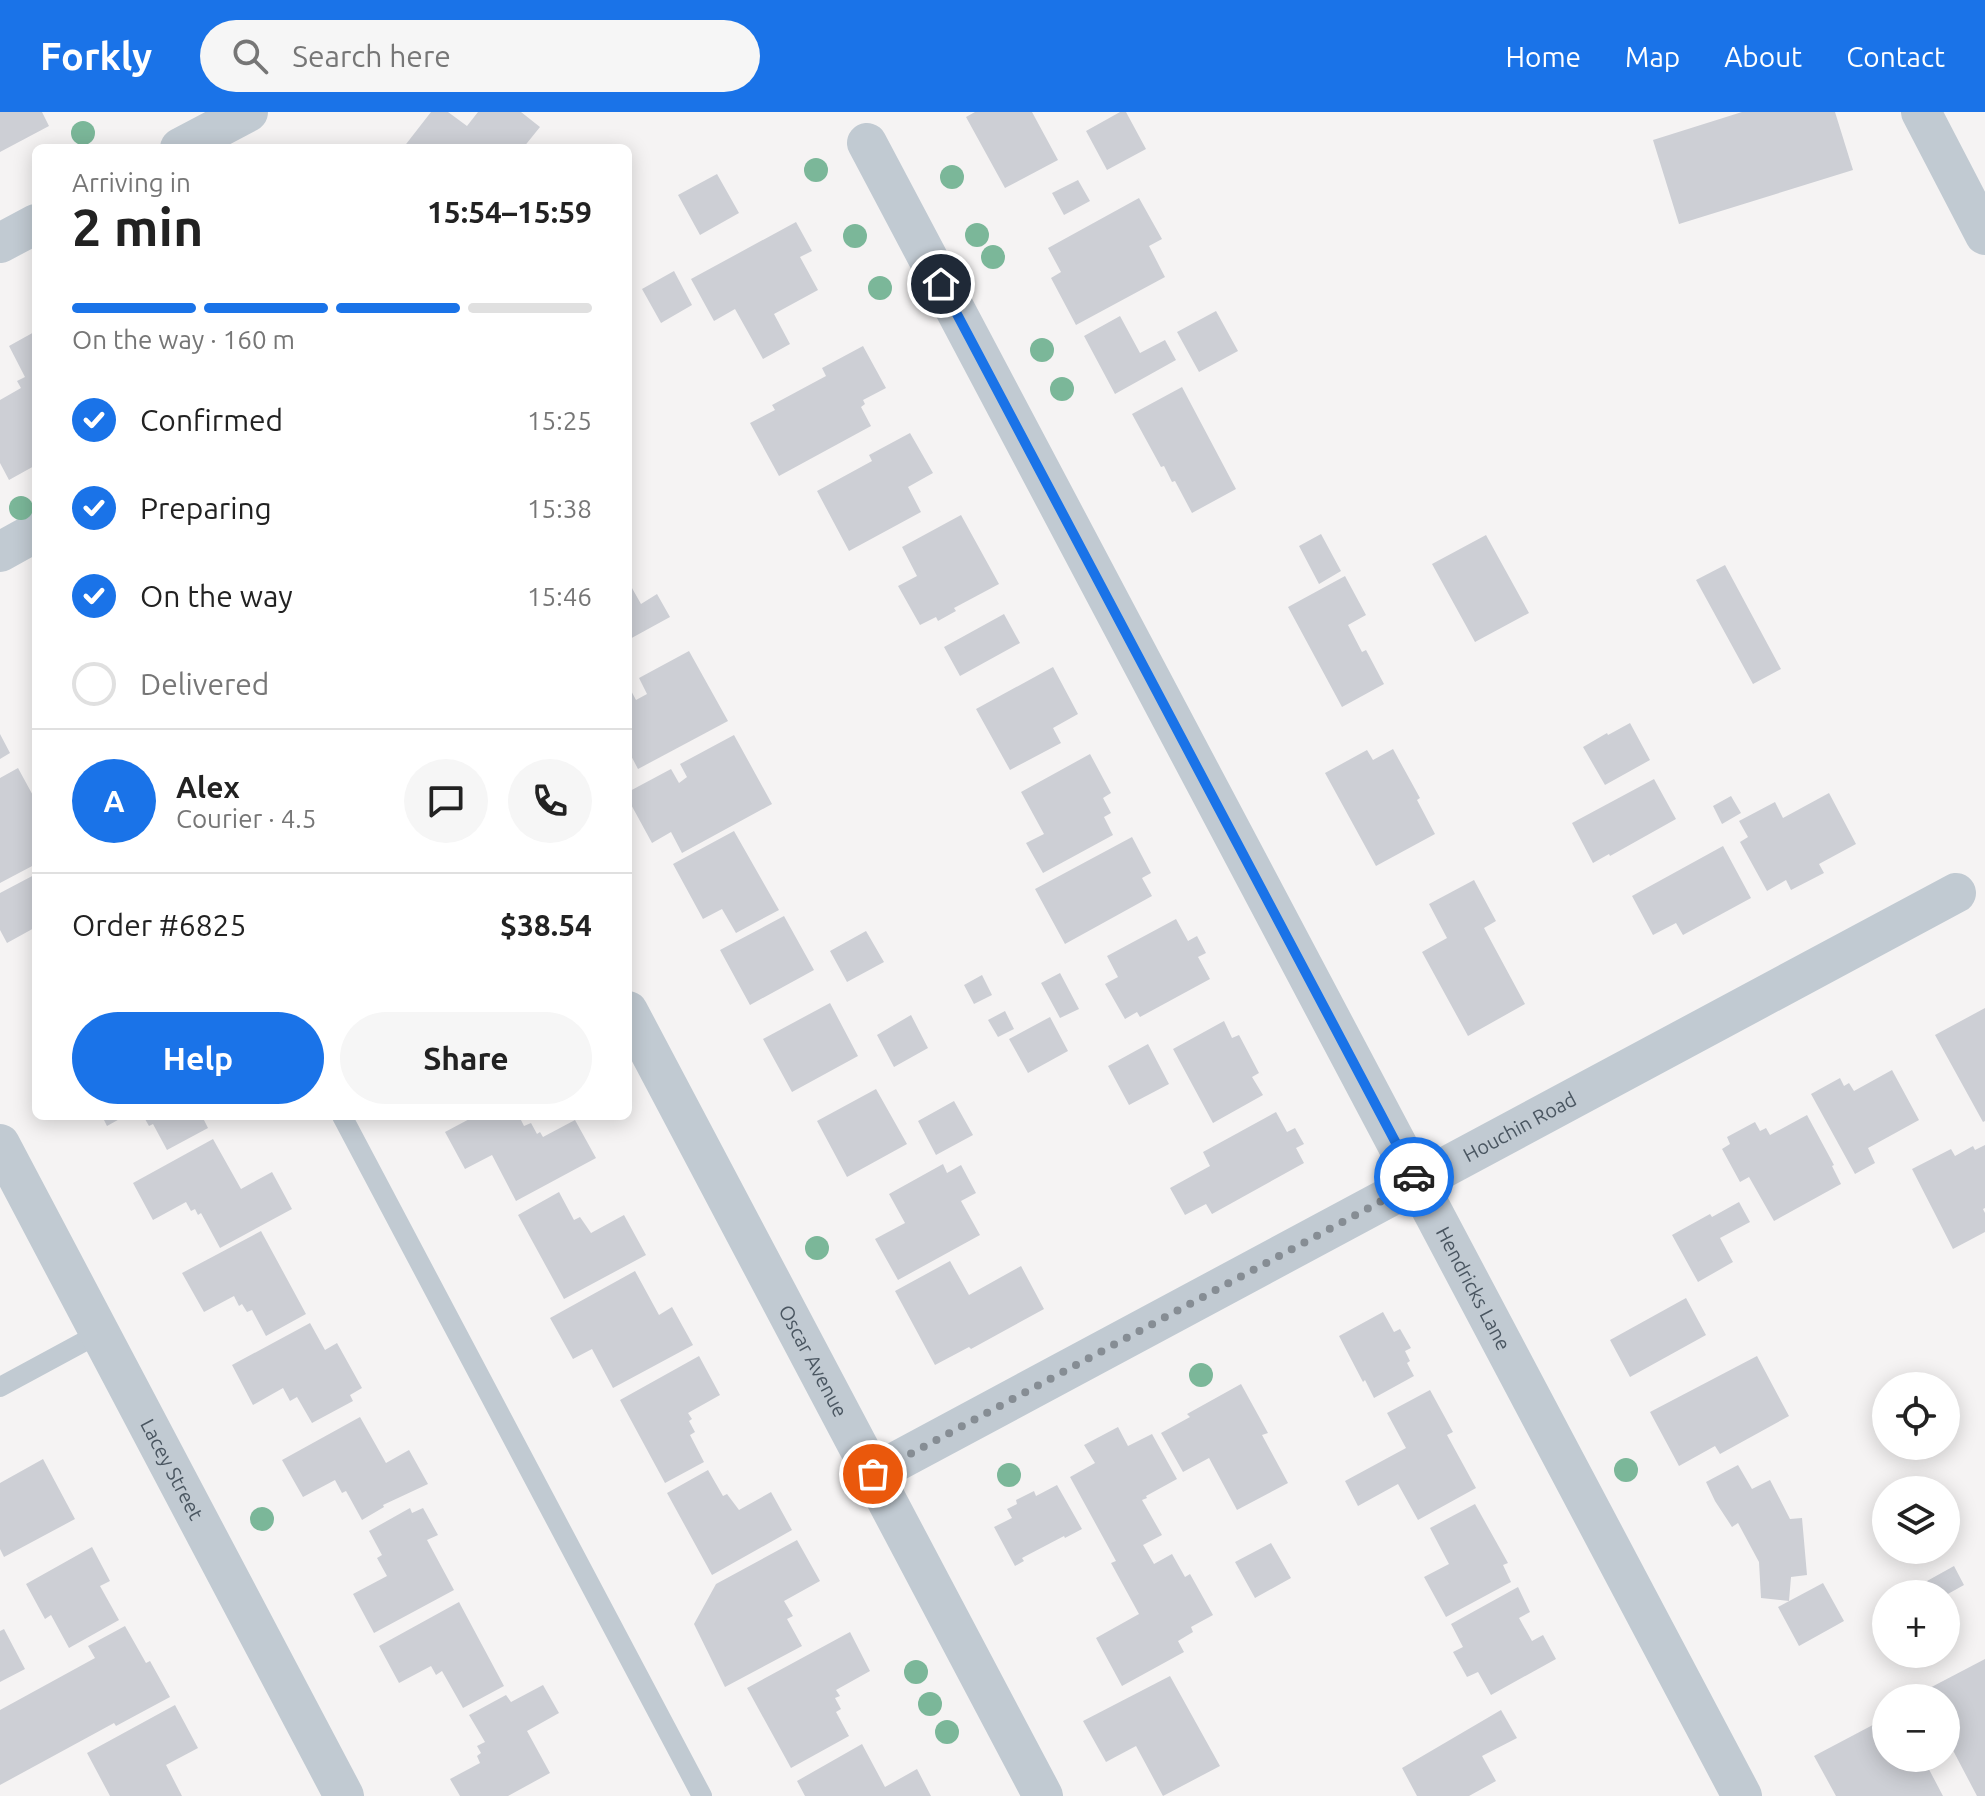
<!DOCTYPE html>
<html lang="en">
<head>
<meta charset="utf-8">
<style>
  :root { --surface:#fff; --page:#f6f6f6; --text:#222; --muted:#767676; --line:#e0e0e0; --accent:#1a73e8 }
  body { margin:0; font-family:Ubuntu,sans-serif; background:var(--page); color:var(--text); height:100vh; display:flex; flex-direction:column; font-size:30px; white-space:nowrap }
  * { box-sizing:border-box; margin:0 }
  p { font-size:26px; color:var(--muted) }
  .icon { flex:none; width:44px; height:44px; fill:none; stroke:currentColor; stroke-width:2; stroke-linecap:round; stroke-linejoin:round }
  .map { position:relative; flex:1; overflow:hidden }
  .side { position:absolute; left:32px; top:32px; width:600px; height:976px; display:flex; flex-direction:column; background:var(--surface); border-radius:12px; box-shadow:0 4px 20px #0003 }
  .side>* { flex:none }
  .fabs { position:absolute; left:1872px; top:1260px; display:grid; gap:16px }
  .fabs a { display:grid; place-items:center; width:88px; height:88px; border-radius:50%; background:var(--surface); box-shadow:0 4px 20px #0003; font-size:40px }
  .pin { position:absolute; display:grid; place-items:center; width:68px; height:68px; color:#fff; margin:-34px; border:4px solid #fff; border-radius:50%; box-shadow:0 2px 8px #0007 }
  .courier { position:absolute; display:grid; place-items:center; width:80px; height:80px; margin:-40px; border:6px solid #1a73e8; border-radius:50%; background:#fff; color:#222; box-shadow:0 2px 10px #0007 }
  .summary em { font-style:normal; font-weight:700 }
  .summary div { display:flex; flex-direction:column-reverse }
  .summary { display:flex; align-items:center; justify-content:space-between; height:136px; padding:0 40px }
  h1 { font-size:52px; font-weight:700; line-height:60px }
  .bar { display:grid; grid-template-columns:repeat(4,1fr); gap:12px 8px; align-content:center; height:96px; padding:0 40px }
  .bar i { height:10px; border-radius:6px; background:var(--line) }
  .bar .active { background:var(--accent) }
  .bar p { grid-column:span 4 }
  .line { display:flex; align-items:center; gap:20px; padding:0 40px; border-top:2px solid var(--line) }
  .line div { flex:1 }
  .round { display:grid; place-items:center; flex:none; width:84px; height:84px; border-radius:42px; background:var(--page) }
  ol { padding:0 40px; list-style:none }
  li { display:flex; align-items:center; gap:24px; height:88px }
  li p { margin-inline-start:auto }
  li .icon { padding:8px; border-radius:50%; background:var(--accent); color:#fff; stroke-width:4 }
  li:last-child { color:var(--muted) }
  li i { width:44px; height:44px; border:4px solid var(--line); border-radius:50% }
  .primary-button { display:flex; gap:16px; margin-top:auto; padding:16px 40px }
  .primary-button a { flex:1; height:92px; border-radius:48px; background:var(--accent); color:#fff; font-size:32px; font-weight:700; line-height:92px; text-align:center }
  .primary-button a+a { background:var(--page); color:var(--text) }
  header { display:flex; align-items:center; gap:48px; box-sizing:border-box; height:112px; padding:0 40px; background:var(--accent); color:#fff }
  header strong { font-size:38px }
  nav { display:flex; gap:44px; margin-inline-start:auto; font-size:28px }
  .search { width:560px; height:72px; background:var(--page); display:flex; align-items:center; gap:20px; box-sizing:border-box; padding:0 28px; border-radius:44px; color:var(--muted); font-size:30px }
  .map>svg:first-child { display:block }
  .building { fill:#cdcfd5 }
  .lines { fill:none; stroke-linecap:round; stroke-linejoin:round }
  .lane { stroke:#c1cad2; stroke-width:20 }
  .street { stroke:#c1cad2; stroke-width:40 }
  .tree { fill:#7bb799 }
  .done { stroke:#868d94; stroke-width:8; stroke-dasharray:0 14.4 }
  .route { stroke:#1a73e8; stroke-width:10 }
  .labels { text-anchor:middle; stroke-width:6; stroke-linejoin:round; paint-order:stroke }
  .street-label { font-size:20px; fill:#4a5661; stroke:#fff }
</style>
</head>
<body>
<header>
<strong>Forkly</strong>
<div class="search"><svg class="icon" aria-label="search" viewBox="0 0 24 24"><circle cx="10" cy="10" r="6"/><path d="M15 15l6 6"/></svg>Search here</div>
<nav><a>Home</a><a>Map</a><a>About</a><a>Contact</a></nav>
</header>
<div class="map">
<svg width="1985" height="1684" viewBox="0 0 1985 1684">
  <rect width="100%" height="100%" fill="#f5f3f3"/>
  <path class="building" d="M 0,0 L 42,0 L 49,14 L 0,40 Z
    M 431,0 L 448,0 L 467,14 L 478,0 L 521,0 L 540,15 L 523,36 L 403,36 Z
    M 975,0 L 1032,0 L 1058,48 L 1005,76 L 966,5 Z
    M 1120,0 L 1126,0 L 1146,37 L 1107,58 L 1086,19 Z
    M 1742,0 L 1835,0 L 1853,58 L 1679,112 L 1653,28 Z
    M 717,62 L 739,101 L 700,123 L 678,83 Z
    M 1078,68 L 1090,89 L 1064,103 L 1052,81 Z
    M 1139,86 L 1162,127 L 1149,134 L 1165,165 L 1076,213 L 1051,166 L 1061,160 L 1048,136 Z
    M 796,110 L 812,139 L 800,145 L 818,178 L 774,202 L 790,232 L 763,247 L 735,197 L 714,209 L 691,167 Z
    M 674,159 L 692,193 L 661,211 L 642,177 Z
    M 1216,199 L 1238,239 L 1199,260 L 1177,220 Z
    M 1120,204 L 1140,241 L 1165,228 L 1176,248 L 1115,282 L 1084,224 Z
    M 36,219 L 36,353 L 9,368 L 0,351 L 0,288 L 21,276 L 17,269 L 25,265 L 9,234 Z
    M 863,234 L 886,276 L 863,288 L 865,292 L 861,295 L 871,314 L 779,364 L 750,311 L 775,298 L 772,293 L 826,264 L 822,256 Z
    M 1182,275 L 1236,377 L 1192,401 L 1175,369 L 1172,370 L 1164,354 L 1161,355 L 1132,302 Z
    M 910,321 L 933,361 L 908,375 L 921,400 L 849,439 L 817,379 L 872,349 L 869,343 Z
    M 961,403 L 999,472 L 954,496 L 956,499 L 938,509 L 936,505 L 920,513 L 898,474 L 917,464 L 902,435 Z
    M 1321,422 L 1341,459 L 1319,472 L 1299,434 Z
    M 1486,423 L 1529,501 L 1475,530 L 1432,452 Z
    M 1725,453 L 1781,557 L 1753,572 L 1696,468 Z
    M 1345,464 L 1366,503 L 1348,513 L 1362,540 L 1366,538 L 1384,572 L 1342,595 L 1288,495 Z
    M 628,469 L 641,492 L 657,482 L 670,505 L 628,528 Z
    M 1004,502 L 1020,531 L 960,564 L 944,535 Z
    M 689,539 L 728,609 L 638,657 L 628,638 L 628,573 L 636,588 L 647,582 L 639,566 Z
    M 1053,555 L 1078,602 L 1053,616 L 1061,631 L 1010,658 L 976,597 Z
    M 1630,611 L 1650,648 L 1605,673 L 1583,635 L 1607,621 L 1608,623 Z
    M 0,622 L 10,641 L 0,647 Z
    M 734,623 L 772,692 L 682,741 L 671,720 L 652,731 L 628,687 L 628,680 L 671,657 L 679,671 L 687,665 L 680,652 Z
    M 1393,637 L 1420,686 L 1417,688 L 1435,722 L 1376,754 L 1325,661 L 1367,638 L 1373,648 Z
    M 1090,642 L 1111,681 L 1103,686 L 1111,701 L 1104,705 L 1113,723 L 1043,761 L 1026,731 L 1044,722 L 1021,680 Z
    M 18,656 L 36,689 L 36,752 L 0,771 L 0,666 Z
    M 1654,667 L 1676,707 L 1610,744 L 1609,742 L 1593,751 L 1572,711 Z
    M 1829,681 L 1856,732 L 1819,752 L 1824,761 L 1791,778 L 1786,768 L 1767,779 L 1740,730 L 1748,725 L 1739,709 L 1775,690 L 1783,706 Z
    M 1731,684 L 1741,701 L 1722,712 L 1713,694 Z
    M 734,719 L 779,798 L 736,821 L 722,797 L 703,807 L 673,752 Z
    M 1132,725 L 1151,761 L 1142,766 L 1152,784 L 1065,832 L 1035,777 Z
    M 1723,734 L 1751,786 L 1683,823 L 1676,811 L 1653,823 L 1632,784 Z
    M 36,762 L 36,815 L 7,831 L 0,818 L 0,781 Z
    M 1474,768 L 1496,809 L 1484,816 L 1525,892 L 1468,924 L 1422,840 L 1447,826 L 1429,792 Z
    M 784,804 L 814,858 L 750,893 L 720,838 Z
    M 1176,807 L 1188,829 L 1197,824 L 1206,841 L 1198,845 L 1210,867 L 1140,905 L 1137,900 L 1125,907 L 1105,872 L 1118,865 L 1107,844 Z
    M 866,819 L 884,850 L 847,870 L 830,839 Z
    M 1060,861 L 1079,897 L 1060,906 L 1041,871 Z
    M 982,863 L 992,883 L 974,892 L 964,873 Z
    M 830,891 L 858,944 L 792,980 L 763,927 Z
    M 1985,896 L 1985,1009 L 1983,1010 L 1935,923 Z
    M 1005,899 L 1014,917 L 998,925 L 988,908 Z
    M 911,903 L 928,936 L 894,955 L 877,923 Z
    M 1050,905 L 1068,939 L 1028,961 L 1009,927 Z
    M 1224,909 L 1232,926 L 1239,923 L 1259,961 L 1252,965 L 1263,983 L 1213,1011 L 1173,937 Z
    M 1148,932 L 1169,972 L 1129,993 L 1108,954 Z
    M 1892,958 L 1919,1008 L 1868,1036 L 1875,1051 L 1855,1062 L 1811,982 L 1840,966 L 1844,974 L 1849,971 L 1854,979 Z
    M 876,977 L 907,1032 L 847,1065 L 817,1009 Z
    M 954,989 L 973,1023 L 936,1043 L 918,1009 Z
    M 1276,1000 L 1287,1020 L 1295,1016 L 1304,1032 L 1296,1036 L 1304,1051 L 1212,1102 L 1206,1092 L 1185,1103 L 1170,1076 L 1210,1054 L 1203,1040 Z
    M 1807,1003 L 1834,1053 L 1832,1054 L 1841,1072 L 1774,1109 L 1749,1065 L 1740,1070 L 1722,1037 L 1730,1032 L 1727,1025 L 1755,1010 L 1760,1019 L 1766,1016 L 1770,1023 Z
    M 102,1004 L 125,1004 L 107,1014 Z
    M 140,1004 L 202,1004 L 208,1016 L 167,1038 L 153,1012 L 149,1014 L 145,1007 L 142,1008 Z
    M 475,1004 L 519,1004 L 524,1014 L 531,1011 L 537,1022 L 540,1020 L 543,1025 L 575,1008 L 596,1046 L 516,1089 L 492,1043 L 465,1057 L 445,1020 Z
    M 213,1027 L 241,1077 L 272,1060 L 292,1097 L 220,1136 L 201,1101 L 198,1103 L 195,1097 L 191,1099 L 186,1090 L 153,1108 L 133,1071 Z
    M 1985,1033 L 1985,1096 L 1983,1097 L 1985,1101 L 1985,1120 L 1953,1137 L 1912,1057 L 1951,1037 L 1955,1044 L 1973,1034 L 1975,1038 Z
    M 943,1052 L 947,1061 L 961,1053 L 976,1081 L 961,1089 L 980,1123 L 898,1168 L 875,1127 L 905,1111 L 889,1082 Z
    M 559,1080 L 574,1108 L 580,1105 L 591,1121 L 624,1103 L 646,1143 L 564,1187 L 518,1103 Z
    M 1739,1090 L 1750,1110 L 1720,1126 L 1733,1150 L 1698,1170 L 1672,1123 L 1710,1102 L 1712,1105 Z
    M 261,1119 L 306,1202 L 266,1224 L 252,1198 L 247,1200 L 242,1192 L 239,1194 L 234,1184 L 204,1200 L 182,1161 Z
    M 950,1149 L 969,1183 L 1021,1154 L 1044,1197 L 971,1237 L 969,1235 L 935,1253 L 895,1179 Z
    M 635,1159 L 659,1203 L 672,1195 L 693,1233 L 613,1276 L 592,1237 L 573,1247 L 550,1206 Z
    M 1686,1186 L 1706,1223 L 1630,1265 L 1610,1228 Z
    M 1383,1200 L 1394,1220 L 1400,1217 L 1411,1236 L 1405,1239 L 1410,1249 L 1407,1251 L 1414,1264 L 1374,1286 L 1365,1268 L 1363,1270 L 1339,1224 Z
    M 310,1211 L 325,1238 L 337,1231 L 362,1276 L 350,1283 L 353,1289 L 312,1311 L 297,1285 L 290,1289 L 283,1276 L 253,1293 L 232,1253 Z
    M 699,1244 L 720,1283 L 688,1301 L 692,1307 L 689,1309 L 695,1320 L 690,1323 L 704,1350 L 665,1371 L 620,1288 Z
    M 1757,1244 L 1789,1304 L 1720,1342 L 1715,1334 L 1679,1354 L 1650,1300 Z
    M 1241,1272 L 1268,1321 L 1262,1323 L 1288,1371 L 1237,1398 L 1209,1346 L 1183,1360 L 1161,1321 L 1190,1305 L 1187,1302 Z
    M 1430,1278 L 1453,1320 L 1447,1323 L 1476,1376 L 1418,1408 L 1398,1372 L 1358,1394 L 1345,1369 L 1406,1336 L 1387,1301 Z
    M 360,1305 L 386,1351 L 409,1338 L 428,1372 L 383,1393 L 384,1395 L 362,1408 L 346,1379 L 342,1381 L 335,1368 L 303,1385 L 282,1348 Z
    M 1118,1315 L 1128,1334 L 1152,1322 L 1177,1367 L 1146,1384 L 1147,1386 L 1142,1388 L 1162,1423 L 1143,1433 L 1154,1452 L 1172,1442 L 1185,1465 L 1190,1462 L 1213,1503 L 1191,1515 L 1193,1520 L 1178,1529 L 1184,1540 L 1122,1574 L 1096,1526 L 1139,1502 L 1111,1451 L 1116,1449 L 1070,1365 L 1095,1351 L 1084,1333 Z
    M 43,1347 L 75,1407 L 4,1445 L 0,1437 L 0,1371 Z
    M 1738,1353 L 1752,1377 L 1770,1368 L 1790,1407 L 1802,1406 L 1807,1463 L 1791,1465 L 1789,1489 L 1761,1486 L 1759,1450 L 1738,1411 L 1732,1415 L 1715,1389 L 1706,1370 Z
    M 708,1358 L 723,1384 L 727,1382 L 739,1398 L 771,1380 L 792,1418 L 712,1463 L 667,1381 Z
    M 1057,1373 L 1082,1417 L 1065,1426 L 1064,1424 L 1022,1446 L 1024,1449 L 1015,1454 L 994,1415 L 1012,1406 L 1007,1397 L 1017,1392 L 1016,1388 L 1034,1379 L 1036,1384 Z
    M 1475,1392 L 1508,1451 L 1503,1453 L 1511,1470 L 1446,1505 L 1424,1465 L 1449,1452 L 1430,1416 Z
    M 410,1396 L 412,1401 L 423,1396 L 438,1423 L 427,1428 L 454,1478 L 374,1521 L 353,1482 L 387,1464 L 377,1446 L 382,1443 L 369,1419 Z
    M 797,1428 L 820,1469 L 784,1489 L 793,1504 L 787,1507 L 802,1534 L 725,1575 L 694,1512 L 716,1472 Z
    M 1271,1431 L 1291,1466 L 1255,1486 L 1235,1450 Z
    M 92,1435 L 110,1469 L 100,1474 L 119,1508 L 69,1536 L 51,1503 L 45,1507 L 26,1472 Z
    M 1954,1454 L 1964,1473 L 1946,1483 L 1934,1482 L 1927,1469 Z
    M 1823,1471 L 1844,1509 L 1799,1534 L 1778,1495 Z
    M 1518,1475 L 1530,1500 L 1519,1506 L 1532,1529 L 1543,1523 L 1556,1547 L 1491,1583 L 1478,1560 L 1467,1565 L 1453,1540 L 1463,1535 L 1451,1512 Z
    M 459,1490 L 504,1574 L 463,1596 L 442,1559 L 436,1563 L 431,1554 L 399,1571 L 379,1534 Z
    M 125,1514 L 146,1551 L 150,1549 L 170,1585 L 116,1614 L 114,1611 L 0,1673 L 0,1598 L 95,1546 L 88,1534 Z
    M 4,1517 L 25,1557 L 0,1570 L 0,1519 Z
    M 850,1520 L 870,1559 L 836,1578 L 840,1584 L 835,1586 L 841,1597 L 836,1600 L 849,1624 L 791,1656 L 747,1576 Z
    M 1985,1547 L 1985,1684 L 1977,1684 L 1946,1625 L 1946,1586 L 1925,1586 L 1922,1580 Z
    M 1170,1564 L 1220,1654 L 1163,1684 L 1136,1634 L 1106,1650 L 1083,1609 Z
    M 543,1573 L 559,1601 L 527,1619 L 550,1661 L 508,1684 L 460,1684 L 450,1667 L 480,1651 L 477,1644 L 481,1641 L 477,1634 L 485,1630 L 469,1603 L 506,1583 L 511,1590 Z
    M 175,1593 L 198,1636 L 166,1653 L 182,1684 L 110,1684 L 87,1641 Z
    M 1501,1598 L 1517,1626 L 1482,1644 L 1496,1669 L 1469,1684 L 1417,1684 L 1402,1656 Z
    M 1886,1606 L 1886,1646 L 1923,1646 L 1943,1684 L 1836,1684 L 1814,1644 Z
    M 862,1632 L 885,1675 L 917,1657 L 931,1684 L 805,1684 L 797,1669 Z"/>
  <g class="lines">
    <path class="lane" d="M 342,1004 L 702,1684
      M 0,1275 L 100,1221"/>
    <g class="street">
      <path d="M 1921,0 L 1985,123"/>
      <path id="s1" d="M 867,31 L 1742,1684"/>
      <path d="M 180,36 L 248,0"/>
      <path d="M 0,131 L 36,112"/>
      <path d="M 0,440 L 36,420"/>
      <path id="s2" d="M 628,899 L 1043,1684"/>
      <path id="s3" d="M 0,1032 L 344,1684"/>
      <path id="s4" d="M 873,1362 L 1956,781"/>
    </g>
  </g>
  <g class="tree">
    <circle cx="83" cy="21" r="12"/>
    <circle cx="816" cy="58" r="12"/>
    <circle cx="952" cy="65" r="12"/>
    <circle cx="977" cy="123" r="12"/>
    <circle cx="855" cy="124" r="12"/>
    <circle cx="993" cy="145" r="12"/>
    <circle cx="880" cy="176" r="12"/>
    <circle cx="1042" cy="238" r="12"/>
    <circle cx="1062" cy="277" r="12"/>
    <circle cx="21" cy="396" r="12"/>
    <circle cx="817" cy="1136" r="12"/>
    <circle cx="1201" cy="1263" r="12"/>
    <circle cx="1626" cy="1358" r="12"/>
    <circle cx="1009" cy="1363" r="12"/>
    <circle cx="262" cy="1407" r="12"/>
    <circle cx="916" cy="1560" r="12"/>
    <circle cx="930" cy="1592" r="12"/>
    <circle cx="947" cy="1620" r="12"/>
  </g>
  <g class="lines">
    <path class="done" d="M 873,1362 L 1417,1070 L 1414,1065"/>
    <path class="route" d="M 941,172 L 1414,1065"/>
  </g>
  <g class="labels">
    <g class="street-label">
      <text dy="7" stroke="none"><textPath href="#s4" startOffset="734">Houchin Road</textPath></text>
      <text dy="7" stroke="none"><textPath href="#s1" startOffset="1296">Hendricks Lane</textPath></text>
      <text dy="7" stroke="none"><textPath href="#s2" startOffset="396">Oscar Avenue</textPath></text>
      <text dy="7" stroke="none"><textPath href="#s3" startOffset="368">Lacey Street</textPath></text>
    </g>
  </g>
</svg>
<div class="fabs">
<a><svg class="icon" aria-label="locate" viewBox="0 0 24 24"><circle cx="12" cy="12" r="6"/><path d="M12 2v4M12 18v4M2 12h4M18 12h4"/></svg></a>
<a><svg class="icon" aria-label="layers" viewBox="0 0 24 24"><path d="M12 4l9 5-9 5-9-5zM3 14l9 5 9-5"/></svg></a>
<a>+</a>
<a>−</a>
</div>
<div class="pin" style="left:873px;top:1362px;background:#ea580c"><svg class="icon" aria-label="bag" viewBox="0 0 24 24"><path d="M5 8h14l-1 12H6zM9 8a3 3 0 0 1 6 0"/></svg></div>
<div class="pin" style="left:941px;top:172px;background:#1f2937"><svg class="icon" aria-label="home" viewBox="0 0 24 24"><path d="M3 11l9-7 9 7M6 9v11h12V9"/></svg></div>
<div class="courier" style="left:1414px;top:1065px"><svg class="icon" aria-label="car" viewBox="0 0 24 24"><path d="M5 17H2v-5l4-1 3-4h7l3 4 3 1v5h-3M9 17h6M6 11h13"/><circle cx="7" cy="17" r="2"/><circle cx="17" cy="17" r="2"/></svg></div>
<section class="side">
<div class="summary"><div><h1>2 min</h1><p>Arriving in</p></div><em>15:54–15:59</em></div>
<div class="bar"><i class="active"></i><i class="active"></i><i class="active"></i><i></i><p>On the way · 160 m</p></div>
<ol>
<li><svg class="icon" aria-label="check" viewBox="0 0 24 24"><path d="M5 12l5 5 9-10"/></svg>Confirmed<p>15:25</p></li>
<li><svg class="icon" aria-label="check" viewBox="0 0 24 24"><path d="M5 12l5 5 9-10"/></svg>Preparing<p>15:38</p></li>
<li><svg class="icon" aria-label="check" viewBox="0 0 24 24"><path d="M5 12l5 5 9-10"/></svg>On the way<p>15:46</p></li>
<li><i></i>Delivered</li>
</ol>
<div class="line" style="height:144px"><b class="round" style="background:var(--accent);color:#fff">A</b><div><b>Alex</b><p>Courier · 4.5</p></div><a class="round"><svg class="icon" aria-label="chat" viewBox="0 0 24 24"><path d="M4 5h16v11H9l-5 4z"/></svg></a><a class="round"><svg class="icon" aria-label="phone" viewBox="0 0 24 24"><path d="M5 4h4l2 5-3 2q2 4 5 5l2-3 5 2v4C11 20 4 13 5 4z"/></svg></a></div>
<div class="line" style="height:104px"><div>Order #6825</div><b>$38.54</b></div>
<div class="primary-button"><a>Help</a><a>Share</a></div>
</section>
</div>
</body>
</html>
